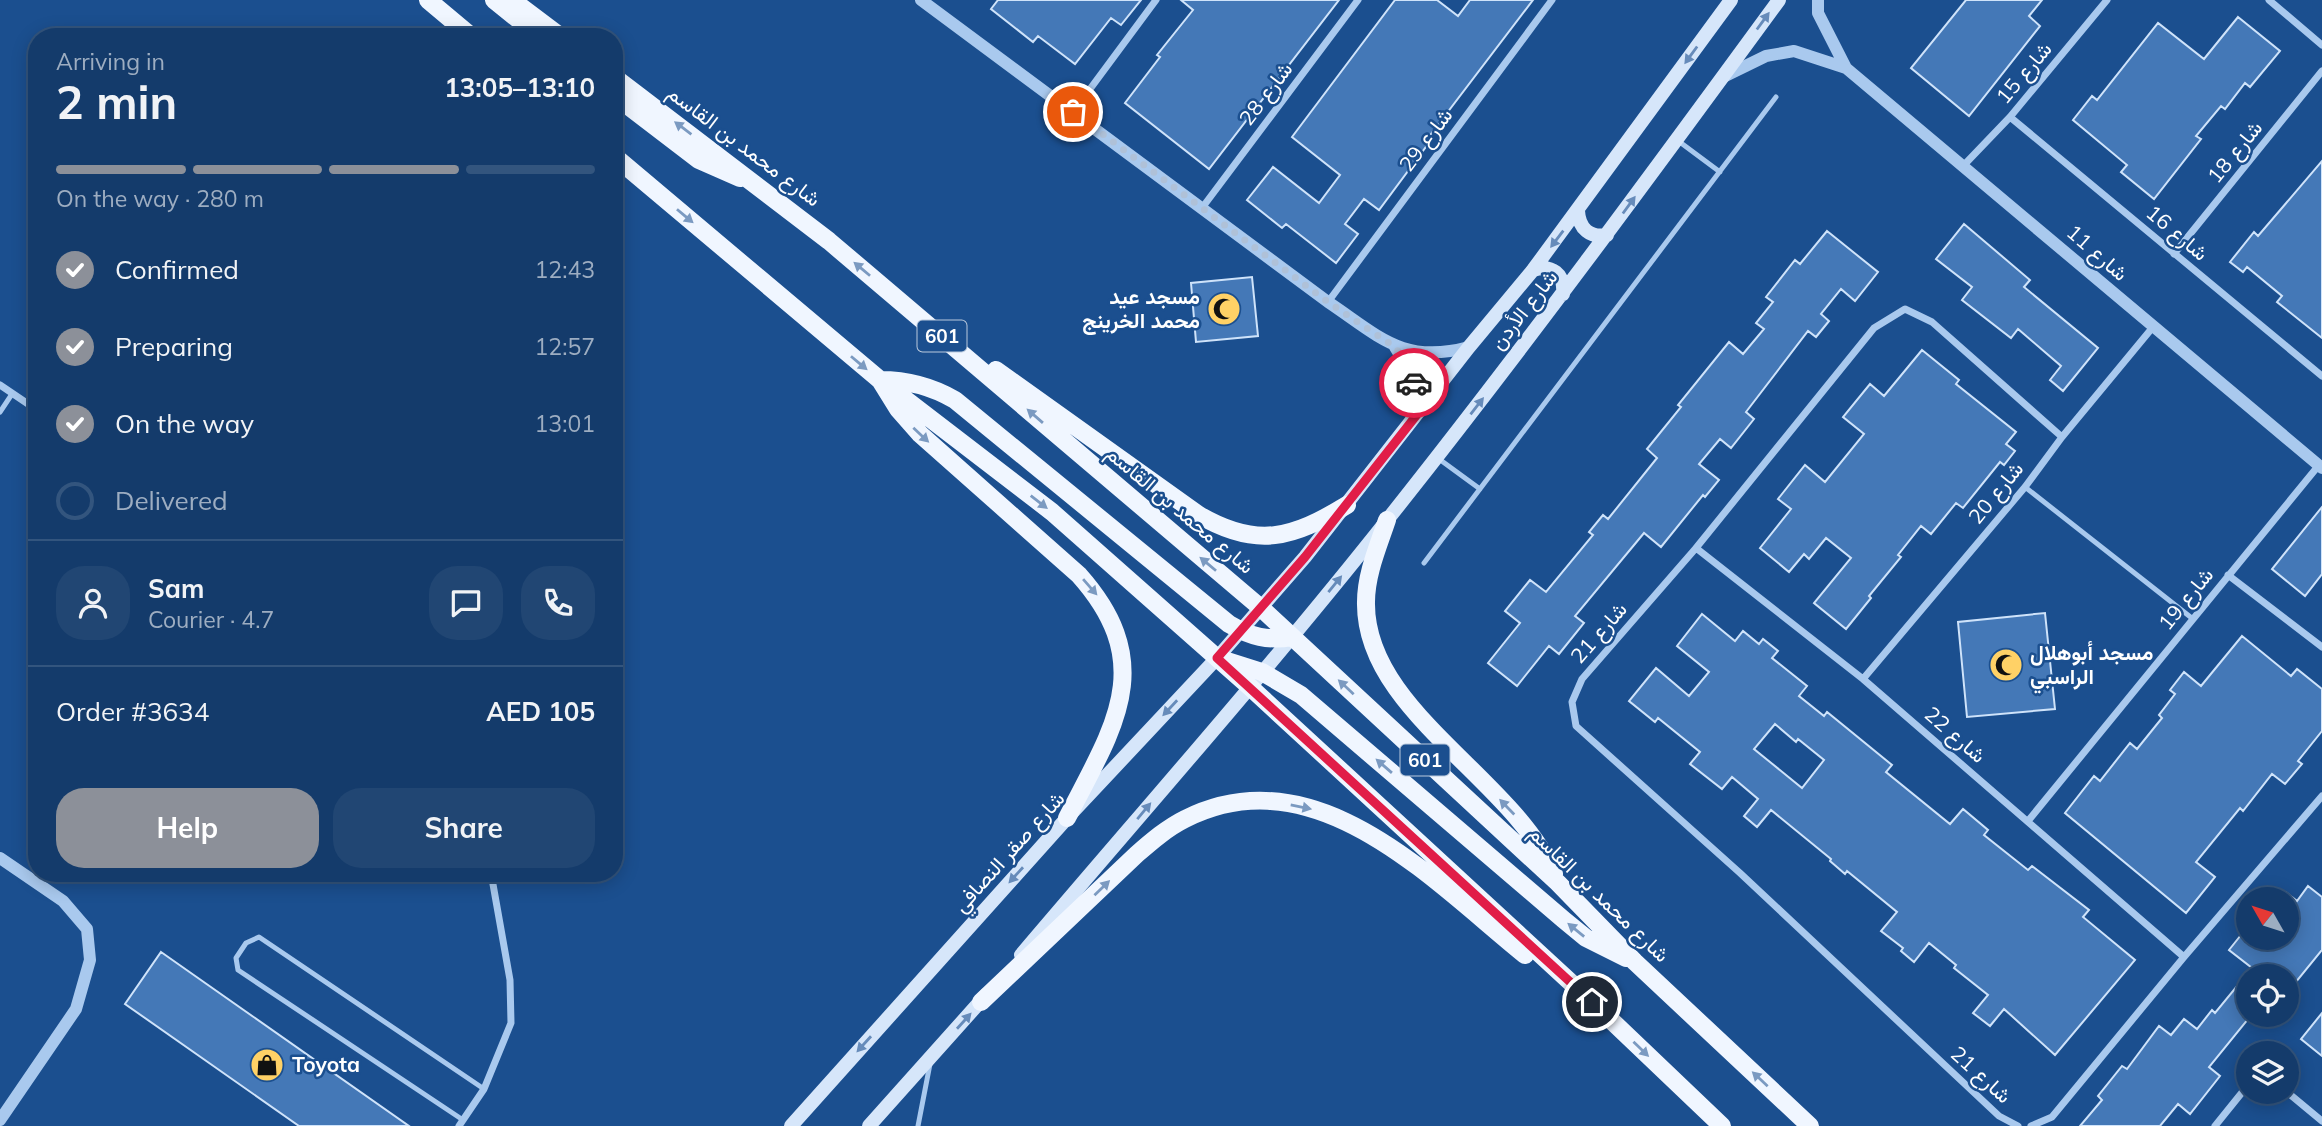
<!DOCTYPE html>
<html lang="en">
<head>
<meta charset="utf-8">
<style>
  :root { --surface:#143b6b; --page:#214673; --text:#f1f3f6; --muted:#9dadc1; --line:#33557e; --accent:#8c9099 }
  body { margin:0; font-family:Mulish,Vazirmatn,sans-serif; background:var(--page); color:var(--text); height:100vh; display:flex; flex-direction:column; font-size:26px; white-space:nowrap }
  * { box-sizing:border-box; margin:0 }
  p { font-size:23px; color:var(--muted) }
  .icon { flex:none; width:38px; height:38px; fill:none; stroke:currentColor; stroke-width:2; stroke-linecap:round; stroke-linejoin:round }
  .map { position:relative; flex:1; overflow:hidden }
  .sheet { position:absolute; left:28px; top:28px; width:595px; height:854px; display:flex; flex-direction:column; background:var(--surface); border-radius:28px; box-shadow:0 4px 18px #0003,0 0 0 2px var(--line) }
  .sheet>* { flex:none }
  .needle { width:46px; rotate:309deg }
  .buttons { position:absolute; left:2236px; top:887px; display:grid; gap:14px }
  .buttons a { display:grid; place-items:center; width:63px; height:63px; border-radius:50%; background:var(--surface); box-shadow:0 4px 18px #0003,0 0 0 2px var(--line); font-size:35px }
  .pin { position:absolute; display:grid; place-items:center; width:60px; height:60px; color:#fff; margin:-30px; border:4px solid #fff; border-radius:50%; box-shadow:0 2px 7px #0007 }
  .courier { position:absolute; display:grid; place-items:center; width:70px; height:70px; margin:-35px; border:5px solid #e11d48; border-radius:50%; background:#fff; color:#222; box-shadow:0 2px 9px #0007 }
  .summary em { font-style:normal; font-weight:700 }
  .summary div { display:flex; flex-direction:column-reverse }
  .summary { display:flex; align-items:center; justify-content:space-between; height:119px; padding:0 28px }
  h1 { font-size:46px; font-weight:700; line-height:52px }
  .bar { display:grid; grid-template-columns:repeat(4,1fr); gap:10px 7px; align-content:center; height:84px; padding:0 28px }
  .bar i { height:9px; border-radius:5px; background:var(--line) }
  .bar .active { background:var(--accent) }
  .bar p { grid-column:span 4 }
  .line { display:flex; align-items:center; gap:18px; padding:0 28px; border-top:2px solid var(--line) }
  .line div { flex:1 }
  .round { display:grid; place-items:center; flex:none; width:74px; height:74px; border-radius:28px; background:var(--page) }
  ol { padding:0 28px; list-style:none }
  li { display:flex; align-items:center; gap:21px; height:77px }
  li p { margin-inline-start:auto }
  li .icon { padding:7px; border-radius:50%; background:var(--accent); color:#fff; stroke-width:4 }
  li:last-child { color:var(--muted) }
  li i { width:38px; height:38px; border:4px solid var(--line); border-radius:50% }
  .cta { display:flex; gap:14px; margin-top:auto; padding:14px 28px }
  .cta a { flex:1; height:80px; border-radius:28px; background:var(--accent); color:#fff; font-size:28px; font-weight:700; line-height:80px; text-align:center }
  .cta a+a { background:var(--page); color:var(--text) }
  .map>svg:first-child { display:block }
  .building { fill:#4478b7; stroke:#cfe3fa; stroke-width:2; fill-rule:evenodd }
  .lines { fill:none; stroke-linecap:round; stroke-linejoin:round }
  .service { stroke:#a9c9ee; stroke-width:5 }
  .minor { stroke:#a9c9ee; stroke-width:7 }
  .tertiary { stroke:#a9c9ee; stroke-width:12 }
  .secondary { stroke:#d6e6fa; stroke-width:14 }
  .primary { stroke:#f0f6ff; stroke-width:18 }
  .oneway { fill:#668bba }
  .oneway2 { fill:#7b9ac1 }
  .done { stroke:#afc1d8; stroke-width:7; stroke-dasharray:0 12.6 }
  .route { stroke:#e11d48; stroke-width:9 }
  .labels { text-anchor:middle; stroke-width:5; stroke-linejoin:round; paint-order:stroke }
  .shield { fill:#1b4f8f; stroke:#bbcadd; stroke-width:2 }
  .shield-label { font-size:19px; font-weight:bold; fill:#fff }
  .street-label { font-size:21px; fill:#fff; stroke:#1b4f8f }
  .poi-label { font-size:21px; font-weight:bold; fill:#fff; stroke:#1b4f8f; text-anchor:start }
</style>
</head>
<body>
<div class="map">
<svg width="2322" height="1126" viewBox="0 0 2322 1126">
  <rect width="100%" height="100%" fill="#1b4f8f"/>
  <path class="building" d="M 998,0 L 1141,0 L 1121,25 L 1111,18 L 1075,64 L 1038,36 L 1033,42 L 991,9 Z
    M 1181,0 L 1339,0 L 1209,169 L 1125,103 L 1160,57 L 1157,55 L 1193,10 Z
    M 1395,0 L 1437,0 L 1458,16 L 1470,0 L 1533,0 L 1428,138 L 1431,140 L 1379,210 L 1364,199 L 1345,224 L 1358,234 L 1336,263 L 1286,224 L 1282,228 L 1247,200 L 1273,167 L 1319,203 L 1340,175 L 1292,137 Z
    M 1966,0 L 2042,0 L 2029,16 L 2040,26 L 1969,116 L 1911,68 Z
    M 2238,17 L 2280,51 L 2250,87 L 2245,83 L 2225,109 L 2221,106 L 2196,136 L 2201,139 L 2154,199 L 2121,172 L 2127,165 L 2073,120 L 2092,96 L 2097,100 L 2158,23 L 2204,59 Z
    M 2322,161 L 2322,338 L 2277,302 L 2282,296 L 2247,267 L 2243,272 L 2230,262 L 2254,232 L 2258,236 Z
    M 1964,224 L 2030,280 L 2024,287 L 2098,348 L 2063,391 L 2050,380 L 2061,366 L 2018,329 L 2011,338 L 1962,300 L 1972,287 L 1936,259 Z
    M 1827,231 L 1878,272 L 1855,301 L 1841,289 L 1821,314 L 1829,321 L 1816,337 L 1808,331 L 1746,412 L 1754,419 L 1731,448 L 1720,439 L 1699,464 L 1719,480 L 1705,497 L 1703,495 L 1661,547 L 1644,533 L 1575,616 L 1584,623 L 1559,654 L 1549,646 L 1517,686 L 1488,663 L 1520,623 L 1505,611 L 1530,580 L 1546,592 L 1593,535 L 1589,532 L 1603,515 L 1608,519 L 1657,458 L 1647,449 L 1681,407 L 1678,405 L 1729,342 L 1743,354 L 1764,329 L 1756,323 L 1773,302 L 1766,297 L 1795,260 L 1800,264 Z
    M 1252,277 L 1258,336 L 1196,342 L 1191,283 Z
    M 1922,350 L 1959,380 L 1956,384 L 2016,432 L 2006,444 L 2015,451 L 2004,465 L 2000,462 L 1963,508 L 1956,503 L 1931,534 L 1921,526 L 1898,555 L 1901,557 L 1869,596 L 1871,598 L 1846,629 L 1814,603 L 1851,558 L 1826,538 L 1809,559 L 1804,554 L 1789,572 L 1760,548 L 1791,509 L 1778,499 L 1805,465 L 1825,482 L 1864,434 L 1843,417 L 1870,384 L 1884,396 Z
    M 2322,507 L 2322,574 L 2305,596 L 2272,569 Z
    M 2045,613 L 2055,709 L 1967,717 L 1958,622 Z
    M 1702,614 L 1735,641 L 1743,631 L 1759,644 L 1763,639 L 1778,651 L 1772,658 L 1807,686 L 1799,696 L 1824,716 L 1827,712 L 1892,765 L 1886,772 L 1950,824 L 1963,809 L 1988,830 L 1984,835 L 2028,870 L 2032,866 L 2089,910 L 2083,917 L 2135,960 L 2055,1055 L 2004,1009 L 1990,1026 L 1973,1013 L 1988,995 L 1954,968 L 1956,965 L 1929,943 L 1914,962 L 1901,951 L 1903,948 L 1881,931 L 1897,912 L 1847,871 L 1845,874 L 1830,861 L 1831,859 L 1771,810 L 1757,827 L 1744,816 L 1758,799 L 1732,777 L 1722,789 L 1690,764 L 1700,752 L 1658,718 L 1655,722 L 1629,701 L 1656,668 L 1689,696 L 1709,672 L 1677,646 ZM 1775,724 L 1796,742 L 1798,739 L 1824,760 L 1802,788 L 1754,749 Z
    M 2242,636 L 2291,676 L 2297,669 L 2322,689 L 2322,731 L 2298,761 L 2302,764 L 2285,784 L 2272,774 L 2243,811 L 2240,808 L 2196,862 L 2215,877 L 2186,913 L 2065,813 L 2094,776 L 2100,781 L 2130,743 L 2137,749 L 2162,718 L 2159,715 L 2175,694 L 2170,690 L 2184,672 L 2201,686 Z
    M 2308,886 L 2322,897 L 2322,950 L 2287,993 L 2287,976 L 2249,976 L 2249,1018 L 2209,1067 L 2220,1076 L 2190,1114 L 2178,1104 L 2160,1126 L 2080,1126 L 2102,1100 L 2098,1096 L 2122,1066 L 2127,1069 L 2159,1026 L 2171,1035 L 2184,1019 L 2197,1029 L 2212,1010 L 2215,1013 L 2252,968 L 2229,950 L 2249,925 L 2249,938 L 2287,938 L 2287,893 L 2297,901 Z
    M 161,952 L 409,1126 L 299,1126 L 125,1004 Z
    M 2322,1013 L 2322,1056 L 2301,1039 Z"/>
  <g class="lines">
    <path class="service" d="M 1677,140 L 1720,172
      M 0,412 L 12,394
      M 1439,459 L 1480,489
      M 2025,487 L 2193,619
      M 1424,563 L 1776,97
      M 463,1120 L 238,970 L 236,958 L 246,943 L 259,937 L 484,1089
      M 918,1126 L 930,1064"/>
    <path class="minor" d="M 2269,0 L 2322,45
      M 1073,112 L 1156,0
      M 2010,117 L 2322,376
      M 1964,165 L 2010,117 L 2107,0
      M 1202,208 L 1358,0
      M 2174,254 L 2322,71
      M 1328,302 L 1552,0
      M 0,385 L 37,410
      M 1696,548 L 1863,679 L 2184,957
      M 2228,575 L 2322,647
      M 1863,679 L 2025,487 L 2062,437 L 2153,327
      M 2028,821 L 2319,465
      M 2287,1092 L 2322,1121
      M 459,1126 L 484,1089 L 511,1023 L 510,980 L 491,873
      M 2018,1126 L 1999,1116 L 1740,873 L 1576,726 L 1572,702 L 1582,679 L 1696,548 L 1874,328 L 1905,309 L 1932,322 L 2062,437
      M 2031,1126 L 2052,1117 L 2184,957 L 2322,796
      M 2215,1126 L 2244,1090 L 2249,1088"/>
    <path class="tertiary" d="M 921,0 L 1328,302 C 1379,336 1403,365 1469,347
      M 1818,0 L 1818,13 L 1846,68
      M 1723,77 L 1766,56 L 1794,51 L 1846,68 L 2322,468
      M 1395,347 L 1413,377 L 1419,412
      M 0,858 L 63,901 L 87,929 L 90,960 L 76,1009 L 0,1120"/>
    <path class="secondary" d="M 1578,211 C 1579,229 1590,238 1607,235
      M 1533,270 C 1552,264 1565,274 1563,294
      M 1021,955 C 1144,810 1270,668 1388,519 C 1523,349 1651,175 1779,0
      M 791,1126 L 1067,818 L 1217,658 L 1305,557 L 1469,347 L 1533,270 L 1731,0
      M 869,1126 L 987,994"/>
    <path class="primary" d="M 428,0 L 472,37
      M 494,0 L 540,37
      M 512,0 L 561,37
      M 614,77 L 829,241 L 1261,608 L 1558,883 L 1635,962 L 1810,1126
      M 614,95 L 699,160 L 740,178
      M 614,156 L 880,380 L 1052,512 L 1250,687 L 1592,1002 L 1722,1126
      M 996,370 L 1199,515 C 1257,549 1293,538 1347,505
      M 1387,520 C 1378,547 1366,574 1366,602 C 1364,710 1513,778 1554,874
      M 1221,659 L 1262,672 L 1301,695 L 1564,920 L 1586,938 L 1626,958
      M 1067,818 C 1113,728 1159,665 1079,575 L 920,434 L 898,409 L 880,380 C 908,380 931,386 955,400 L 1229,624 C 1251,637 1268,641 1292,637
      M 981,1002 L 1137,854 C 1152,841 1167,828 1185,819 C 1316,753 1432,880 1525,955"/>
  </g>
  <defs><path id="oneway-solid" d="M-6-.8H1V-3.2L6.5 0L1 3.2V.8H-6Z" transform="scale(1.75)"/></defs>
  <g class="oneway">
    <use href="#oneway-solid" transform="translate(1763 21) rotate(-54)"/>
    <use href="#oneway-solid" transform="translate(1691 55) rotate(126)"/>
    <use href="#oneway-solid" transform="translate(1629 205) rotate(-54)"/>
    <use href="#oneway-solid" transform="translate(1557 239) rotate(127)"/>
    <use href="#oneway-solid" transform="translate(1477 406) rotate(-52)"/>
    <use href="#oneway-solid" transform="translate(1335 584) rotate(-51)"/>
    <use href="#oneway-solid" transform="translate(1170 708) rotate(133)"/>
    <use href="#oneway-solid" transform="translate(1144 811) rotate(-50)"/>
    <use href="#oneway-solid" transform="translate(1016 875) rotate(132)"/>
    <use href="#oneway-solid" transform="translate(964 1021) rotate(-48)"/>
    <use href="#oneway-solid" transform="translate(864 1044) rotate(132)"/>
  </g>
  <g class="oneway2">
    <use href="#oneway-solid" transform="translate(683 128) rotate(-143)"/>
    <use href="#oneway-solid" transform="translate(685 216) rotate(40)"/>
    <use href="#oneway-solid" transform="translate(862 269) rotate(-140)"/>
    <use href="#oneway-solid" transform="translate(859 363) rotate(40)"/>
    <use href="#oneway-solid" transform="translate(1035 416) rotate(-139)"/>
    <use href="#oneway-solid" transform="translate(921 435) rotate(43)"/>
    <use href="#oneway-solid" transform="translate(1039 502) rotate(38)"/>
    <use href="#oneway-solid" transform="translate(1208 564) rotate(-140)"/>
    <use href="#oneway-solid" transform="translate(1090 587) rotate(49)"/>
    <use href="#oneway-solid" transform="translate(1346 687) rotate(-137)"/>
    <use href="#oneway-solid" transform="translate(1384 766) rotate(-139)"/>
    <use href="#oneway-solid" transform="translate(1301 807) rotate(11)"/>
    <use href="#oneway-solid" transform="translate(1507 807) rotate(-134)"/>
    <use href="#oneway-solid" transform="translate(1102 888) rotate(-44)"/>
    <use href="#oneway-solid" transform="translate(1576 930) rotate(-141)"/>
    <use href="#oneway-solid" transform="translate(1641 1049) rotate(44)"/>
    <use href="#oneway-solid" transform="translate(1760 1079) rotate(-137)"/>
  </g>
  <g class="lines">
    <path class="done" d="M 1073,112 L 1328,302 L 1395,347 L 1405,361 L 1414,383"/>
    <path class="route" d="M 1414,383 L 1419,412 L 1305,557 L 1217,658 L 1592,1002"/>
  </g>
  <defs>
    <symbol id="mosque-disc" viewBox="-11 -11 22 22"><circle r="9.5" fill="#ffd166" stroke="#1b4f8f"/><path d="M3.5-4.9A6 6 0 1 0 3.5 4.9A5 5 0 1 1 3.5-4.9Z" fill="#111"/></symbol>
    <symbol id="shop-disc" viewBox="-11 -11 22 22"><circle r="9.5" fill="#ffd166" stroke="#1b4f8f"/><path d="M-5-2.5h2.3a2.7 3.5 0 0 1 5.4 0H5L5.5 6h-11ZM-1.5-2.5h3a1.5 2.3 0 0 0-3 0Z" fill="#111"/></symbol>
  </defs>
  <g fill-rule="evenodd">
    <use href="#mosque-disc" x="1205" y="290" width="38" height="38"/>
    <use href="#mosque-disc" x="1987" y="646" width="38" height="38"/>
    <use href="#shop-disc" x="248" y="1046" width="38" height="38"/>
  </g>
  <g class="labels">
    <g class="shield">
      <rect x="917.5" y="320.5" width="49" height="31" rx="5"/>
      <rect x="1400.5" y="744.5" width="49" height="31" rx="5"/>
    </g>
    <g class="shield-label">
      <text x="942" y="343">601</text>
      <text x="1425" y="767">601</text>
    </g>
    <g class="street-label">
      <text transform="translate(2024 73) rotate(-50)" y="7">شارع 15</text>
      <text transform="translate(1266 94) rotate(-53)" y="7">شارع 28</text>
      <text transform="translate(1426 140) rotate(-53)" y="7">شارع 29</text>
      <text transform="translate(744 146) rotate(37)" y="7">شارع محمد بن القاسم</text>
      <text transform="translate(2235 152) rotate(-51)" y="7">شارع 18</text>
      <text transform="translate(2177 233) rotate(40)" y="7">شارع 16</text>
      <text transform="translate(2097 253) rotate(41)" y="7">شارع 11</text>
      <text transform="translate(1524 310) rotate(-52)" y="7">شارع الأردن</text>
      <text transform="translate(1996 493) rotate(-51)" y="7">شارع 20</text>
      <text transform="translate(1180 510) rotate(40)" y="7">شارع محمد بن القاسم</text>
      <text transform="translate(2186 599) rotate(-51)" y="7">شارع 19</text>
      <text transform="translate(1599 633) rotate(-49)" y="7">شارع 21</text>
      <text transform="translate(1955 735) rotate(41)" y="7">شارع 22</text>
      <text transform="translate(1009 852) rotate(-48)" y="7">شارع صقر النصافي</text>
      <text transform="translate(1599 894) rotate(44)" y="7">شارع محمد بن القاسم</text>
      <text transform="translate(1981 1075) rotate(42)" y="7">شارع 21</text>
    </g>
    <g class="poi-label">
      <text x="1200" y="304" text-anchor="end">مسجد عيد<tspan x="1200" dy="24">محمد الخرينج</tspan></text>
      <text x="2030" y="660">مسجد أبوهلال<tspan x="2030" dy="24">الراسبي</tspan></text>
      <text x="292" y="1072">Toyota</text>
    </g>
  </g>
</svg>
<div class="buttons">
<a><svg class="needle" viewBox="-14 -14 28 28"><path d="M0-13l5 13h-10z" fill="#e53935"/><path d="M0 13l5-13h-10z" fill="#9dadc1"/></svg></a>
<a><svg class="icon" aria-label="locate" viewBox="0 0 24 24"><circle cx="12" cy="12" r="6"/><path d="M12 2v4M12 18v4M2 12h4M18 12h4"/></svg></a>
<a><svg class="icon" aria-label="layers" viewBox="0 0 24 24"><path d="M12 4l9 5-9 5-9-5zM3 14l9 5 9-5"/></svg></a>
</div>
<div class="pin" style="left:1073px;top:112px;background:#ea580c"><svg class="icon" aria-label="bag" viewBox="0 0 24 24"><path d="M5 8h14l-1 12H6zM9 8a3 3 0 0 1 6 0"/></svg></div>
<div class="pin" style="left:1592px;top:1002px;background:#1f2937"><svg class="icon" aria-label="home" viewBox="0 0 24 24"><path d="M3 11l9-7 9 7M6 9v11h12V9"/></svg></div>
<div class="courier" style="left:1414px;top:383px"><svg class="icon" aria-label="car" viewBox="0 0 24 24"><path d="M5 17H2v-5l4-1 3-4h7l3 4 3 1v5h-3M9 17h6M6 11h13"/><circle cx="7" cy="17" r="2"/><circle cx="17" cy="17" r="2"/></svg></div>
<section class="sheet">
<div class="summary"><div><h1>2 min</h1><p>Arriving in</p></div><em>13:05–13:10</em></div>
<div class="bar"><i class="active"></i><i class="active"></i><i class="active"></i><i></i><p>On the way · 280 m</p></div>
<ol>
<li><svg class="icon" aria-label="check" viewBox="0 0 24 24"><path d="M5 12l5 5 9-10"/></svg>Confirmed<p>12:43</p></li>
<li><svg class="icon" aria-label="check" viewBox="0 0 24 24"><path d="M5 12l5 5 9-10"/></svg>Preparing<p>12:57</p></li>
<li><svg class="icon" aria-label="check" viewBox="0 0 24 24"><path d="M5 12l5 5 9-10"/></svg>On the way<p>13:01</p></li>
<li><i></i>Delivered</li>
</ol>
<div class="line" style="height:126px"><a class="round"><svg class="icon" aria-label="person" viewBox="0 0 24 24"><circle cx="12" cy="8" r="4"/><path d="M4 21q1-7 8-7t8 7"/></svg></a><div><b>Sam</b><p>Courier · 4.7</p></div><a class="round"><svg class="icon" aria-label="chat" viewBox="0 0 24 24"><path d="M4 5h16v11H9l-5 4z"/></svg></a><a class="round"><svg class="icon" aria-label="phone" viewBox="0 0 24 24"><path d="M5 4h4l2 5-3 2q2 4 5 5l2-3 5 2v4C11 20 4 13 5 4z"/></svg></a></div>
<div class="line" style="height:91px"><div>Order #3634</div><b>AED 105</b></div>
<div class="cta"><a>Help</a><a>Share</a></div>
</section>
</div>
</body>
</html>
